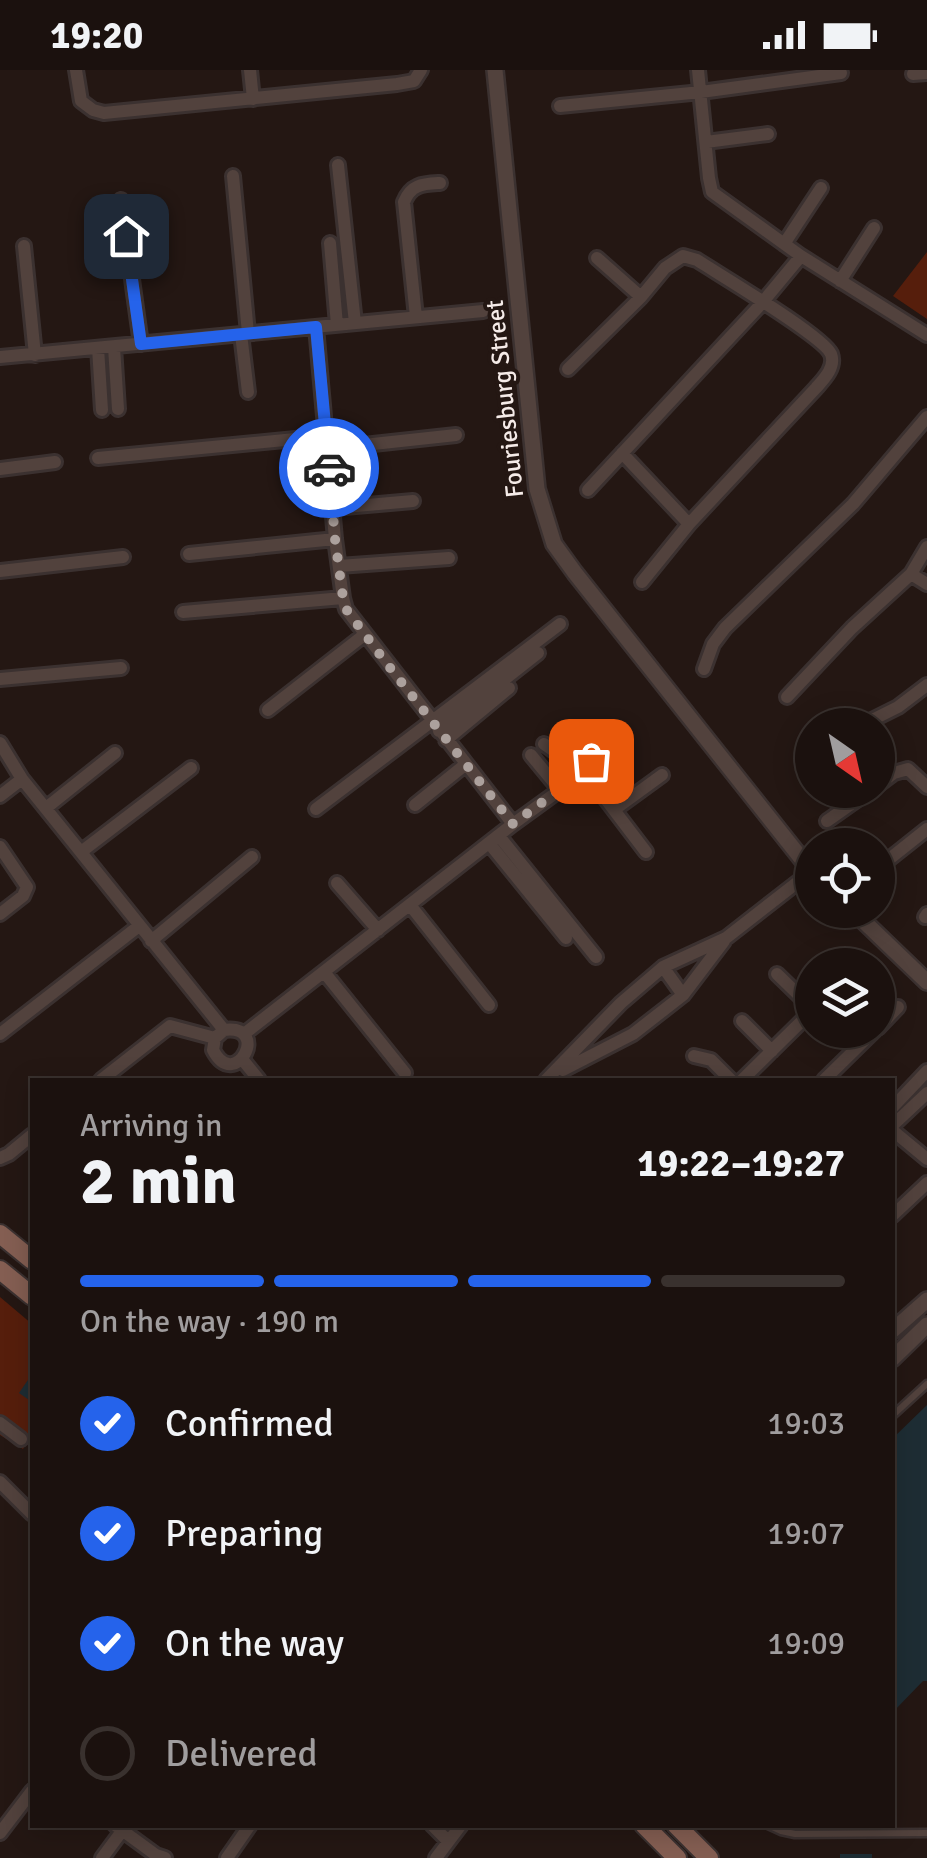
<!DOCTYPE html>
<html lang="en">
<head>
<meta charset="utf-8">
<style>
  :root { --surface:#1b110e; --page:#241a17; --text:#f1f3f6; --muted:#a09d9e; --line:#39312e; --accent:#2563eb }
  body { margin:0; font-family:Signika,sans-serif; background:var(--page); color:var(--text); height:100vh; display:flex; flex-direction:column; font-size:38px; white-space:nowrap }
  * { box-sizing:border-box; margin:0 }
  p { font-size:32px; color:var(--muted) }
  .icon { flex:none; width:55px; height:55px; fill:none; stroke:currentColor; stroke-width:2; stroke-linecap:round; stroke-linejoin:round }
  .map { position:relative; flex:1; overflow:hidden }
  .sheet { position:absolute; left:30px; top:1008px; width:865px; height:750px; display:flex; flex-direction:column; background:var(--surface); border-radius:0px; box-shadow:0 5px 25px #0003,0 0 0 2px var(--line) }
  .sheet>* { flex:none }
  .needle { width:65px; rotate:146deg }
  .tools { position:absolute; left:795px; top:638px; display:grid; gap:20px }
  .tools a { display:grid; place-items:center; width:100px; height:100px; border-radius:50%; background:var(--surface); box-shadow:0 5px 25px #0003,0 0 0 2px var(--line); font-size:50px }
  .pin { position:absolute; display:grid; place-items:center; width:85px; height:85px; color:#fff; margin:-42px; border-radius:20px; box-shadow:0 5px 15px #0006 }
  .courier { position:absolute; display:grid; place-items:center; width:100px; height:100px; margin:-50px; border:8px solid #2563eb; border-radius:50%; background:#fff; color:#222; box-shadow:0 2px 12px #0007 }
  .overview em { font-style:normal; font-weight:700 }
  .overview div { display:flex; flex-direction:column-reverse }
  .overview { display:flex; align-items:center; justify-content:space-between; height:170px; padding:0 50px }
  h1 { font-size:65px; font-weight:700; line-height:75px }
  .bar { display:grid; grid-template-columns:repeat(4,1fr); gap:15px 10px; align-content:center; height:120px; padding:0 50px }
  .bar i { height:12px; border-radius:8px; background:var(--line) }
  .bar .active { background:var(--accent) }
  .bar p { grid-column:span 4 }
  ol { padding:0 50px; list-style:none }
  li { display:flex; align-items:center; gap:30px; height:110px }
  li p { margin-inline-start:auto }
  li .icon { padding:10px; border-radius:50%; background:var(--accent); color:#fff; stroke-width:4 }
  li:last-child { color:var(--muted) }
  li i { width:55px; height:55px; border:5px solid var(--line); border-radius:50% }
  .status { display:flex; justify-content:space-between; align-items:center; height:70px; padding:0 50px; background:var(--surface); direction:ltr }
  .status svg { height:28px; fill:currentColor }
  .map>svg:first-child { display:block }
  .green { fill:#561e0c }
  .building { fill:#1e2d34 }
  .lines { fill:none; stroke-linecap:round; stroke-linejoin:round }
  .service-casing { stroke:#3b3130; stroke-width:11 }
  .minor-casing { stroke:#3b3130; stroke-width:18 }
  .tertiary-casing { stroke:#3b3130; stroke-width:20 }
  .secondary-casing { stroke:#3b3130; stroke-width:22 }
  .service { stroke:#52423d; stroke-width:6 }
  .minor { stroke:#52423d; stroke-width:12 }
  .tertiary { stroke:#52423d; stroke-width:15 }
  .secondary { stroke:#845e52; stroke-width:18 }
  .done { stroke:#aca19d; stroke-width:10; stroke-dasharray:0 18 }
  .route { stroke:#2563eb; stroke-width:12 }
  .labels { text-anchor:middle; stroke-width:8; stroke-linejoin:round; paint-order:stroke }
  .street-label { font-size:25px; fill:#f5ebe8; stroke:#241713 }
</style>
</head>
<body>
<div class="status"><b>19:20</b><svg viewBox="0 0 49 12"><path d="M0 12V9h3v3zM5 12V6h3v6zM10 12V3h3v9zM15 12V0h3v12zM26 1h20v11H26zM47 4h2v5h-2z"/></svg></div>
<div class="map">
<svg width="927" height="1788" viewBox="0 0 927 1788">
  <rect width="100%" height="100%" fill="#241713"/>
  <path class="green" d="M 927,182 L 927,249 L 893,226 Z
    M 0,1227 L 32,1254 L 32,1364 L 23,1379 L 0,1365 Z"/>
  <path class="building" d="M 32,1304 L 32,1332 L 19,1323 Z
    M 927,1335 L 927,1611 L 923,1611 L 892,1643 L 892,1369 Z
    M 840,1784 L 872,1784 L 872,1788 L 840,1788 Z"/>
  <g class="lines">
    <defs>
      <path id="service" d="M 892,1346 L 927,1314
        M 768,1755 L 781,1761 L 795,1764 L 927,1763"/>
      <path id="minor" d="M 76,0 L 81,31 L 93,40 L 104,43 L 397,14 L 414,11 L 421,0
        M 250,0 L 253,29
        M 698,0 L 709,108 L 712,122 L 801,186 L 927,265
        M 913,4 L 927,3
        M 560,36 L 701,22 L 841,3
        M 706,72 L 768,64
        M 338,95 L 355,253
        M 233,106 L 248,263
        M 121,130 L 141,274
        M 330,173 L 337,255
        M 784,174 L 821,118
        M 24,176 L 35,285
        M 597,188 L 641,227
        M 840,211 L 874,158
        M 416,247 L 404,132 C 411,114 423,114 440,113
        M 316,257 L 335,469 L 343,528 L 346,539 L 513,754
        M 241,264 L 248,322
        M 114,277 L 118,339
        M 98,278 L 102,340
        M 0,287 L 483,241
        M 568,299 L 641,227 L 665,198 L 683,186 L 697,190 C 720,205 823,266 831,284 C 836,297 824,309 816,318 L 689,454 L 642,512
        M 327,379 L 456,365
        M 622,383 L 689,454
        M 98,388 L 326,366
        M 0,399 L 55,392
        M 588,420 L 762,233 L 801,186
        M 333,438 L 413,431
        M 189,484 L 335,469
        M 339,496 L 449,488
        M 0,501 L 123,487
        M 911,504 L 927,514
        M 183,542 L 343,528
        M 704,599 L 713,574 L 725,558 L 853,434 L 927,347
        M 0,609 L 121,598
        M 787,627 L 852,558 L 911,504 L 927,477
        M 268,640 L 364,565
        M 862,655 L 898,637 L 927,615
        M 439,661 L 538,583
        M 446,670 L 509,618
        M 0,673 L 22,709 L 224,960 C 272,954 235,1023 213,980 L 215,968 L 224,960
        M 544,674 C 559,684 569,691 575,709
        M 531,685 L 559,719
        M 581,709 L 598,682 L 619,663
        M 878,715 L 894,703 L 908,699 L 927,717
        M 0,726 L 22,709
        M 415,735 L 466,694
        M 46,738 L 115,683
        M 316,739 L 560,554
        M 614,740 L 662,705
        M 827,751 L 871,720
        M 499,766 L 596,887
        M 489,773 L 566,868
        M 0,777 L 27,817 L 23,826 L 0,844
        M 81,782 L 191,698
        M 878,798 L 927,759
        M 337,813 L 378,860
        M 410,835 L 489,935
        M 925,847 L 927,844
        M 151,871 L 252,787
        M 663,897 L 683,925
        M 324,902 L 405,1003
        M 777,904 L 812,938
        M 742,951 L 772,981
        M 878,958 L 898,937
        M 0,964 L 139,856
        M 244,964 L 513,754 L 575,709 L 588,711 L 598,719 L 646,782
        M 694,986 L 711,990 L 731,1010
        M 242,989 L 259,1010
        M 563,1000 L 633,964 L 683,925 L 724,871
        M 101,1010 L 170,956 L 215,968
        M 546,1010 L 621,933 L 663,897 L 726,868 L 812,801
        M 742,1010 L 812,941
        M 824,1010 L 875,960
        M 892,1038 L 927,1001
        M 892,1056 L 927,1023
        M 892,1060 L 927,1089
        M 0,1088 L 9,1084 L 32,1065
        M 892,1146 L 927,1113
        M 0,1353 L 21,1369
        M 0,1412 L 32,1444
        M 115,1755 L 156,1785 L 165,1788
        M 432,1755 L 448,1771
        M 0,1763 L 32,1721
        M 102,1788 L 125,1757
        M 227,1788 L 250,1755
        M 436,1788 L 461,1755"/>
      <path id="tertiary" d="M 495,0 L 537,419 L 554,474 L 575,503 L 812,802
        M 852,840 L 927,912
        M 892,1261 L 927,1230
        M 892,1289 L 927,1255"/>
      <path id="secondary" d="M 0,1164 L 32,1190
        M 0,1200 L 32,1226
        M 644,1755 L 677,1788
        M 676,1755 L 709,1788"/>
    </defs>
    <use href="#service" class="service-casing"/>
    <use href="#minor" class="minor-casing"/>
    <use href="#tertiary" class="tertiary-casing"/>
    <use href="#secondary" class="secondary-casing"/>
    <use href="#service" class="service"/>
    <use href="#minor" class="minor"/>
    <use href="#tertiary" class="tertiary"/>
    <use href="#secondary" class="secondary"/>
  </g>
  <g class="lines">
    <path class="done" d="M 329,398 L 335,469 L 343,528 L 346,539 L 387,594 L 513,754 L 567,714 L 581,709 L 591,691"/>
    <path class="route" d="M 126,166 L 141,274 L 316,257 L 329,398"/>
  </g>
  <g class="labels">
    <g class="street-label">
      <text transform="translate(504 329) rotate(-96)" y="9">Fouriesburg Street</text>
    </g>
  </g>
</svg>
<div class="tools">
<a><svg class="needle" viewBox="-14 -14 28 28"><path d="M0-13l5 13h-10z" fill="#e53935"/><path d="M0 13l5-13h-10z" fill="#a09d9e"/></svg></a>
<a><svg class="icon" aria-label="locate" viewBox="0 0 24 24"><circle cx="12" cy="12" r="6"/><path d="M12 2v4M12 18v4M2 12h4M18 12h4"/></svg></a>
<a><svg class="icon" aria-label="layers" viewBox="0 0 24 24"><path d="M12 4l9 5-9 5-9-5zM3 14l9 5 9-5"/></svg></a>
</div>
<div class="pin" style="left:591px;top:691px;background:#ea580c"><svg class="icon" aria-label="bag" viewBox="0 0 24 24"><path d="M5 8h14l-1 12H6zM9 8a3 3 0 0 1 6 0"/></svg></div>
<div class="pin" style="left:126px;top:166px;background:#1f2937"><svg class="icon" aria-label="home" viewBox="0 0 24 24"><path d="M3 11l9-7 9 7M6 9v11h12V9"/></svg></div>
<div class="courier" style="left:329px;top:398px"><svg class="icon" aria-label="car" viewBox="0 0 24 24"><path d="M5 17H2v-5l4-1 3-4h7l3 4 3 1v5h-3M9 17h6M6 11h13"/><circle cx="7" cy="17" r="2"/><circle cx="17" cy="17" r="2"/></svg></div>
<section class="sheet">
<div class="overview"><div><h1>2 min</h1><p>Arriving in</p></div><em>19:22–19:27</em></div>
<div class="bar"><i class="active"></i><i class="active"></i><i class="active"></i><i></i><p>On the way · 190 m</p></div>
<ol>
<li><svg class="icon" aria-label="check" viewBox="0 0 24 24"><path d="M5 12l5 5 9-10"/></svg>Confirmed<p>19:03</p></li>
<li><svg class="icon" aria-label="check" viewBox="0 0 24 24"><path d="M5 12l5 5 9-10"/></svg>Preparing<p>19:07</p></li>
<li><svg class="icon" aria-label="check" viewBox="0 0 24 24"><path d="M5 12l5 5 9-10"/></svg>On the way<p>19:09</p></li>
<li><i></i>Delivered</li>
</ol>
</section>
</div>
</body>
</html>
